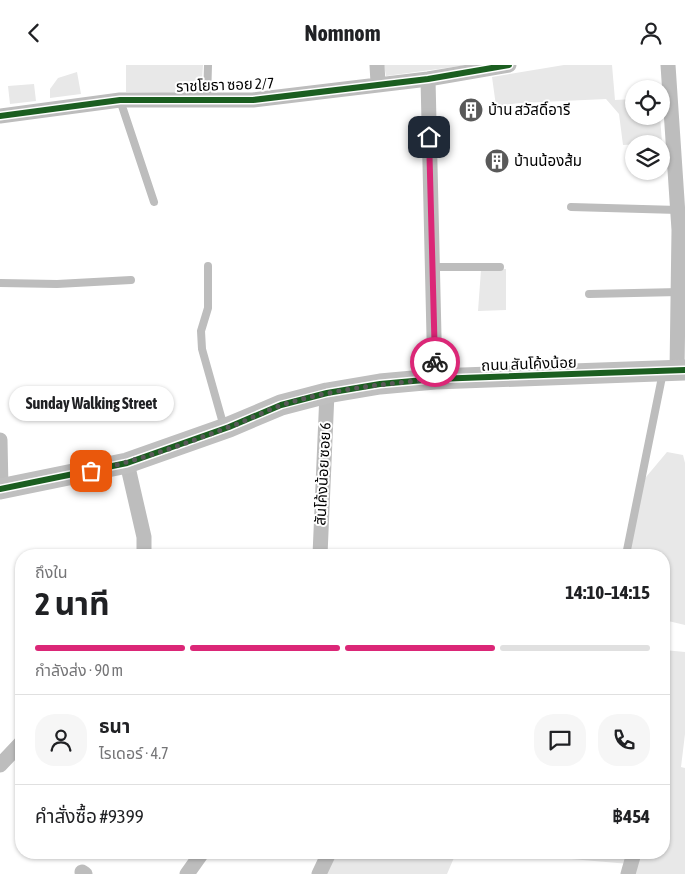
<!DOCTYPE html>
<html lang="th">
<head>
<meta charset="utf-8">
<style>
  :root { --surface:#fff; --page:#f6f6f6; --text:#202124; --muted:#757577; --line:#e0e0e0; --accent:#db2777 }
  body { margin:0; font-family:"Asap Condensed","Noto Sans Thai",sans-serif; background:var(--page); color:var(--text); height:100vh; display:flex; flex-direction:column; font-size:19px; white-space:nowrap }
  * { box-sizing:border-box; margin:0 }
  p { font-size:16px; color:var(--muted) }
  .icon { flex:none; width:28px; height:28px; fill:none; stroke:currentColor; stroke-width:2; stroke-linecap:round; stroke-linejoin:round }
  .map { position:relative; flex:1; overflow:hidden }
  .details { position:absolute; left:15px; top:484px; width:655px; height:310px; display:flex; flex-direction:column; background:var(--surface); border-radius:20px; box-shadow:0 1px 4px #0004 }
  .details>* { flex:none }
  .controls { position:absolute; left:625px; top:15px; display:grid; gap:10px }
  .controls a { display:grid; place-items:center; width:45px; height:45px; border-radius:50%; background:var(--surface); box-shadow:0 1px 4px #0004; font-size:25px }
  .pin { position:absolute; display:grid; place-items:center; width:42px; height:42px; color:#fff; margin:-21px; border-radius:10px; box-shadow:0 2px 8px #0006 }
  .courier { position:absolute; display:grid; place-items:center; width:50px; height:50px; margin:-25px; border:4px solid #db2777; border-radius:50%; background:#fff; color:#222; box-shadow:0 1px 6px #0007 }
  .bubble { position:absolute; height:35px; border-radius:18px; background:var(--surface); box-shadow:0 1px 4px #0004; font-size:16px; font-weight:700; line-height:35px; text-align:center }
  .summary em { font-style:normal; font-weight:700 }
  .summary div { display:flex; flex-direction:column-reverse }
  .summary { display:flex; align-items:center; justify-content:space-between; height:85px; padding:0 20px }
  h1 { font-size:32px; font-weight:700; line-height:38px }
  .bar { display:grid; grid-template-columns:repeat(4,1fr); gap:8px 5px; align-content:center; height:60px; padding:0 20px }
  .bar i { height:6px; border-radius:4px; background:var(--line) }
  .bar .current { background:var(--accent) }
  .bar p { grid-column:span 4 }
  .line { display:flex; align-items:center; gap:12px; padding:0 20px; border-top:1px solid var(--line) }
  .line div { flex:1 }
  .round { display:grid; place-items:center; flex:none; width:52px; height:52px; border-radius:20px; background:var(--page) }
  header { display:flex; justify-content:space-between; align-items:center; height:65px; padding:0 20px; background:var(--surface); font-size:22px; font-weight:700 }
  .map>svg:first-child { display:block }
  .green { fill:#e8e8e8 }
  .lines { fill:none; stroke-linecap:round; stroke-linejoin:round }
  .lane { stroke:#bdbdbd; stroke-width:8 }
  .street { stroke:#bdbdbd; stroke-width:15 }
  .secondary { stroke:#bfbfbf; stroke-width:21 }
  .cycleway-casing { stroke:#fff; stroke-width:9 }
  .cycleway { stroke:#1b5e20; stroke-width:6 }
  .done { stroke:#595959; stroke-width:5; stroke-dasharray:0 9 }
  .route { stroke:#db2777; stroke-width:6 }
  .labels { text-anchor:middle; stroke-width:4; stroke-linejoin:round; paint-order:stroke }
  .street-label { font-size:15px; fill:#000; stroke:#fff }
  .poi-label { font-size:15px; fill:#000; stroke:#fff; text-anchor:start }
</style>
</head>
<body>
<header><svg class="icon" aria-label="back" viewBox="0 0 24 24"><path d="M15 5l-7 7 7 7"/></svg>Nomnom<svg class="icon" aria-label="person" viewBox="0 0 24 24"><circle cx="12" cy="8" r="4"/><path d="M4 21q1-7 8-7t8 7"/></svg></header>
<div class="map">
<svg width="685" height="809" viewBox="0 0 685 809">
  <rect width="100%" height="100%" fill="#fff"/>
  <path class="green" d="M 126,0 L 203,0 L 201,29 L 126,27 Z
    M 384,0 L 468,0 L 386,11 Z
    M 564,0 L 612,0 L 615,35 L 634,34 L 634,51 L 660,51 L 662,78 L 623,80 L 619,49 L 606,34 L 520,38 L 496,41 L 492,12 Z
    M 77,7 L 81,29 L 50,33 L 50,24 L 58,13 Z
    M 34,19 L 36,36 L 10,39 L 8,21 Z
    M 506,204 L 506,245 L 478,246 L 481,205 Z
    M 667,387 L 683,390 L 685,398 L 685,560 L 664,555 L 664,490 L 626,490 L 641,418 Z
    M 664,585 L 685,587 L 685,669 L 681,702 L 685,703 L 685,809 L 627,809 L 629,799 L 502,788 L 664,788 Z
    M 329,788 L 456,788 L 447,809 L 319,809 Z"/>
  <g class="lines">
    <path class="lane" d="M 120,35 L 154,137
      M 207,35 L 208,0
      M 571,142 L 678,145
      M 208,201 L 208,243 L 201,266 L 202,284 L 224,362
      M 432,202 L 500,202
      M 0,218 L 57,219 L 131,215
      M 589,229 L 679,227
      M 626,490 L 663,307"/>
    <path class="street" d="M 377,0 L 378,18
      M 668,0 L 679,165 L 677,306
      M 428,14 L 435,314
      M 0,51 L 120,35 L 253,35 L 428,14 L 509,0
      M 0,375 L 1,424
      M 127,398 L 144,472 L 144,490
      M 320,490 L 327,328
      M 0,700 L 21,678
      M 82,807 L 85,809
      M 187,809 L 202,788
      M 319,809 L 329,788
      M 628,809 L 634,788"/>
    <path class="secondary" d="M 0,424 L 127,398 L 229,362 L 281,340 L 327,328 L 380,319 L 435,314 L 685,305"/>
    <defs>
      <path id="cycleway" d="M 0,51 L 120,35 L 253,35 L 428,14 L 509,0
        M 0,424 L 127,398 L 229,362 L 281,340 L 327,328 L 380,319 L 435,314 L 685,305"/>
    </defs>
    <use href="#cycleway" class="cycleway-casing"/>
    <use href="#cycleway" class="cycleway"/>
  </g>
  <g class="lines">
    <path class="done" d="M 91,406 C 138,396 184,379 229,362 C 247,356 264,346 282,340 C 331,324 384,319 435,314 L 435,297"/>
    <path class="route" d="M 429,72 L 435,297"/>
  </g>
  <defs>
    <symbol id="building-disc" viewBox="-11 -11 22 22"><circle r="9.5" fill="#595959" stroke="#fff"/><path d="M-4-6H4V6H1V3H-1V6H-4ZM-2.5-4.3h1.7v1.8h-1.7ZM.8-4.3h1.7v1.8H.8ZM-2.5-1h1.7V.8h-1.7ZM.8-1h1.7V.8H.8Z" fill="#fff"/></symbol>
  </defs>
  <g fill-rule="evenodd">
    <use href="#building-disc" x="457" y="31" width="28" height="28"/>
    <use href="#building-disc" x="483" y="82" width="28" height="28"/>
  </g>
  <g class="labels">
    <g class="street-label">
      <text transform="translate(225 20) rotate(-2)" y="5">ราชโยธา ซอย 2/7</text>
      <text transform="translate(529 299) rotate(-2)" y="5">ถนน สันโค้งน้อย</text>
      <text transform="translate(323 409) rotate(-87)" y="5">สันโค้งน้อย ซอย 6</text>
    </g>
    <g class="poi-label">
      <text x="488" y="50">บ้าน สวัสดิ์อารี</text>
      <text x="514" y="101">บ้านน้องส้ม</text>
    </g>
  </g>
</svg>
<div class="controls">
<a><svg class="icon" aria-label="locate" viewBox="0 0 24 24"><circle cx="12" cy="12" r="6"/><path d="M12 2v4M12 18v4M2 12h4M18 12h4"/></svg></a>
<a><svg class="icon" aria-label="layers" viewBox="0 0 24 24"><path d="M12 4l9 5-9 5-9-5zM3 14l9 5 9-5"/></svg></a>
</div>
<div class="pin" style="left:91px;top:406px;background:#ea580c"><svg class="icon" aria-label="bag" viewBox="0 0 24 24"><path d="M5 8h14l-1 12H6zM9 8a3 3 0 0 1 6 0"/></svg></div>
<div class="pin" style="left:429px;top:72px;background:#1f2937"><svg class="icon" aria-label="home" viewBox="0 0 24 24"><path d="M3 11l9-7 9 7M6 9v11h12V9"/></svg></div>
<div class="courier" style="left:435px;top:297px"><svg class="icon" aria-label="bike" viewBox="0 0 24 24"><circle cx="6" cy="16" r="4"/><circle cx="18" cy="16" r="4"/><path d="M6 16l4-8h5l3 8M10 8l3 8H6M13 5h3"/></svg></div>
<div class="bubble" style="left:9px;top:321px;width:165px">Sunday Walking Street</div>
<section class="details">
<div class="summary"><div><h1>2 นาที</h1><p>ถึงใน</p></div><em>14:10–14:15</em></div>
<div class="bar"><i class="current"></i><i class="current"></i><i class="current"></i><i></i><p>กำลังส่ง · 90 m</p></div>
<div class="line" style="height:90px"><a class="round"><svg class="icon" aria-label="person" viewBox="0 0 24 24"><circle cx="12" cy="8" r="4"/><path d="M4 21q1-7 8-7t8 7"/></svg></a><div><b>ธนา</b><p>ไรเดอร์ · 4.7</p></div><a class="round"><svg class="icon" aria-label="chat" viewBox="0 0 24 24"><path d="M4 5h16v11H9l-5 4z"/></svg></a><a class="round"><svg class="icon" aria-label="phone" viewBox="0 0 24 24"><path d="M5 4h4l2 5-3 2q2 4 5 5l2-3 5 2v4C11 20 4 13 5 4z"/></svg></a></div>
<div class="line" style="height:65px"><div>คำสั่งซื้อ #9399</div><b>฿454</b></div>
</section>
</div>
</body>
</html>
